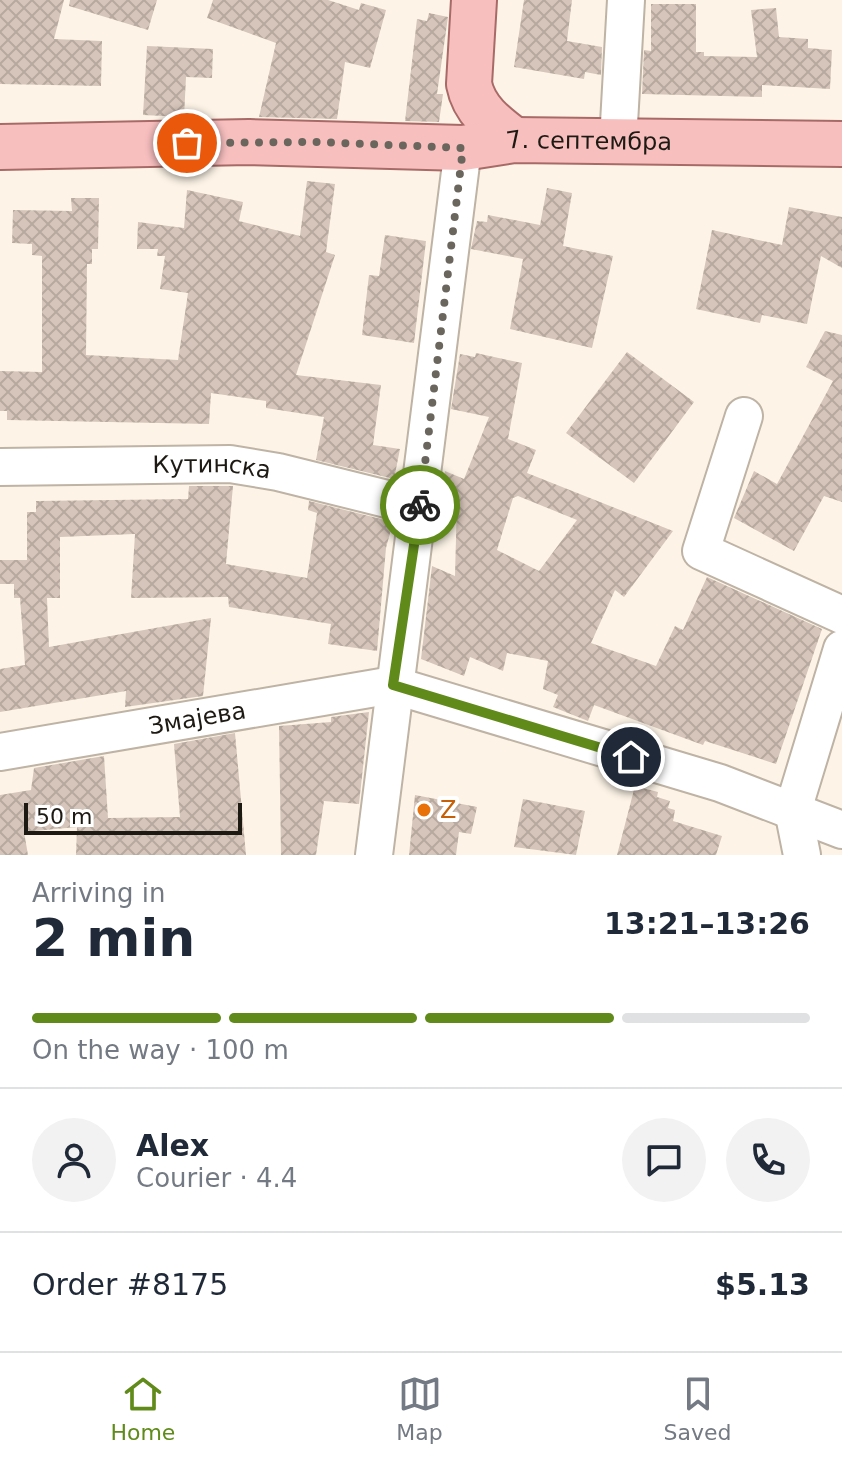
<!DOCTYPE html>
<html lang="en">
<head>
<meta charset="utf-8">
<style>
  :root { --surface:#fff; --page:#f2f2f3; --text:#1f2937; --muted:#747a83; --line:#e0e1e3; --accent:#608b1a }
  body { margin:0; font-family:"DejaVu Sans",sans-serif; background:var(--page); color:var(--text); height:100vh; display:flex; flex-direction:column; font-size:30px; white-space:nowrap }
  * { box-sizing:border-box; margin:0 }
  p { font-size:26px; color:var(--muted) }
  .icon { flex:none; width:44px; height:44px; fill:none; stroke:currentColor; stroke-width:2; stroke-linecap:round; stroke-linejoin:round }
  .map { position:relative; height:855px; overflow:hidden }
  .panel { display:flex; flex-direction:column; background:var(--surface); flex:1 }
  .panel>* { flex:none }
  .scale { position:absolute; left:24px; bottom:20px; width:218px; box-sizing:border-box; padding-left:8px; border:4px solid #1d1913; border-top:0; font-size:22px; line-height:28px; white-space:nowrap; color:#1d1913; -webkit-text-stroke:6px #fff; paint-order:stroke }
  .pin { position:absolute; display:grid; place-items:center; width:68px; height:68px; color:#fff; margin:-34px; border:4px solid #fff; border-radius:50%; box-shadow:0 2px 8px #0007 }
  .courier { position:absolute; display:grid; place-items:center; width:80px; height:80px; margin:-40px; border:6px solid #608b1a; border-radius:50%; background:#fff; color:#222; box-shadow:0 2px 10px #0007 }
  .head em { font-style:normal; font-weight:700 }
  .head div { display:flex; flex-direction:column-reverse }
  .head { display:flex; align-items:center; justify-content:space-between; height:136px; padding:0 32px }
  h1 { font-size:52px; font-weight:700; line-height:60px }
  .bar { display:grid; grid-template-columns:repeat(4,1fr); gap:12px 8px; align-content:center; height:96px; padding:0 32px }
  .bar i { height:10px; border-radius:6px; background:var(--line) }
  .bar .on { background:var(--accent) }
  .bar p { grid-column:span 4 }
  .line { display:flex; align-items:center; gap:20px; padding:0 32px; border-top:2px solid var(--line) }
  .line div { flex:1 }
  .round { display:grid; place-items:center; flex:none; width:84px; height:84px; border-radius:42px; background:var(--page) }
  .tabs { display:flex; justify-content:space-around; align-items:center; height:112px; border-top:2px solid var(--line); background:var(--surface); font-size:22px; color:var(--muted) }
  .tabs a { display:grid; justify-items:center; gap:4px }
  .tabs .on { color:var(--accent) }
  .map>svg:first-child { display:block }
  .building { fill:url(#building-cross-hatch); fill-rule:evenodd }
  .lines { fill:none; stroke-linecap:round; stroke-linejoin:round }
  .minor-casing { stroke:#beb3a4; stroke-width:40 }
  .primary-casing { stroke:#a86a67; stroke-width:48 }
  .minor { stroke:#fff; stroke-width:36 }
  .primary { stroke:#f8bfbf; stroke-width:44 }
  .done { stroke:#6b665d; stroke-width:8; stroke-dasharray:0 14.4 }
  .route { stroke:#608b1a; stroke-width:10 }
  .food-dot { fill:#e8710a; stroke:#fff; stroke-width:3 }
  .labels { text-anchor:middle; stroke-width:8; stroke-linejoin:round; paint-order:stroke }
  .street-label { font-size:24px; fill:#1d1913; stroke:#fff }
  .food-label { font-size:24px; fill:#c56008; stroke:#fff; text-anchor:start }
</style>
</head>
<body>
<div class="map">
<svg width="842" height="855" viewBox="0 0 842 855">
  <defs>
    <pattern id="building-cross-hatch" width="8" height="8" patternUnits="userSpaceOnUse" patternTransform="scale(2)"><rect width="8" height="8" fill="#d6c5ba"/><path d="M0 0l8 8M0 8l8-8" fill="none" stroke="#b7a99f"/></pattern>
  </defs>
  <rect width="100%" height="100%" fill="#fdf4e7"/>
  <path class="building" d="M 0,0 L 64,0 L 54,39 L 102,41 L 101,86 L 0,84 Z
    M 70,0 L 157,0 L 148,30 L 69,6 Z
    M 213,0 L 328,0 L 359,10 L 361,3 L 386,10 L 370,68 L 345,62 L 337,119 L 259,117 L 276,43 L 207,18 Z
    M 524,0 L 572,0 L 567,41 L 602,47 L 601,75 L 585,72 L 584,79 L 514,67 Z
    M 651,4 L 696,4 L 696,52 L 704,52 L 704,56 L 757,57 L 751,10 L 776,8 L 779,37 L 808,39 L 808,48 L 832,50 L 830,89 L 762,85 L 762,97 L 642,94 L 644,50 L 651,51 Z
    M 429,13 L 448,17 L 437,94 L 443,94 L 439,122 L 405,121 L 417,19 L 427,21 Z
    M 147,46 L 213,49 L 212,78 L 186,77 L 184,117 L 143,115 Z
    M 307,181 L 335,184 L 326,252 L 335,255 L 296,375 L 381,385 L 373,445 L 400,449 L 394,479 L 316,460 L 324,417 L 266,408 L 266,401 L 211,393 L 209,424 L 7,420 L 7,411 L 0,411 L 0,371 L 42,372 L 42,256 L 32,255 L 32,244 L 12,243 L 13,210 L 72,211 L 71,198 L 99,198 L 98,249 L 92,249 L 92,264 L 87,264 L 86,355 L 178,360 L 188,293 L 160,289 L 165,256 L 157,256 L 158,249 L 137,249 L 138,222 L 184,228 L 187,190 L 243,202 L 239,221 L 300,236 Z
    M 547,188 L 572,193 L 563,246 L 613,256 L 592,348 L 510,329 L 523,259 L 471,249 L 477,221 L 487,222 L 488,215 L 540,225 Z
    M 789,207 L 842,217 L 842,268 L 821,256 L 807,324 L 762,315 L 760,323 L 696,309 L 712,230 L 782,245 Z
    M 385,235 L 426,241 L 414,343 L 362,335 L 369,275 L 379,276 Z
    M 825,331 L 842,335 L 842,502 L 824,496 L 794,551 L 734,518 L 754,471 L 777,484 L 833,381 L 806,367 Z
    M 627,352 L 694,402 L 634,483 L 566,433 Z
    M 476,353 L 522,363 L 508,439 L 536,450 L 527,473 L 673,531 L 624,597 L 615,590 L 591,643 L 656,666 L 675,626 L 683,630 L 707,577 L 822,629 L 776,764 L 705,741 L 703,745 L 594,705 L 588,721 L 553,707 L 558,695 L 543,689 L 548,661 L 507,653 L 503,671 L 470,657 L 464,676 L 421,659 L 432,566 L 455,576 L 457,499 L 440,495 L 445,471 L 464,479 L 489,417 L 451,409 L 460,354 L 475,357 ZM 518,496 L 577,520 L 539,571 L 497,550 L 513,498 Z
    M 189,486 L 233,486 L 226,564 L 307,578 L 317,513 L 308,510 L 309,501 L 393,522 L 386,548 L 377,651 L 328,644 L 331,624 L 229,607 L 228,597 L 131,598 L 135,534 L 60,537 L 60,598 L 47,598 L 49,647 L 211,618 L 203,696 L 125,707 L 126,691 L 0,712 L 0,669 L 25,665 L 20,598 L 14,598 L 14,584 L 0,584 L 0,560 L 27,560 L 27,512 L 36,512 L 36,501 L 188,499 Z
    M 369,712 L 359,804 L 324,801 L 316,855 L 281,855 L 279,726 L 331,722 L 331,717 Z
    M 235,733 L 246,855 L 76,855 L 77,827 L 24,832 L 28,855 L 0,855 L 0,795 L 31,790 L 34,768 L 104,756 L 108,818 L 180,817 L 174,744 Z
    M 635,786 L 658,792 L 657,797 L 670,801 L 668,808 L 675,810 L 673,821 L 722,836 L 716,855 L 617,855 Z
    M 415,795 L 477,807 L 471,834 L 459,832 L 456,855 L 409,855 Z
    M 523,799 L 585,811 L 576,855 L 514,847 Z"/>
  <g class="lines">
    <defs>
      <g id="minor">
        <path d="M 618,141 L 626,0"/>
        <path d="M 744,416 L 701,551 L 842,615"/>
        <path id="s1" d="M 0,467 L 230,464 L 278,472 L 419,507"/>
        <path id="s2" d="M 0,752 L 393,685 L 720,783 L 842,830"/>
        <path d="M 374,855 L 463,148"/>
        <path d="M 802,855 L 793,810 L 842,649"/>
      </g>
      <g id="primary">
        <path d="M 474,0 L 469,84 C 474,110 494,125 514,140"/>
        <path id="s3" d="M 0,147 L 249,142 L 463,148 L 514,140 L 842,144"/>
      </g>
    </defs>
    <use href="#minor" class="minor-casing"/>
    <use href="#primary" class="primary-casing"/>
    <use href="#minor" class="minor"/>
    <use href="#primary" class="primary"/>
  </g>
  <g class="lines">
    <path class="done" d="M 187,143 L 318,142 L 463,148 L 420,505"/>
    <path class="route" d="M 420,505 L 393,685 L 631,757"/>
  </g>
  <circle class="food-dot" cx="424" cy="810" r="8"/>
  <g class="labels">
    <g class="street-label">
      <text dy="8" stroke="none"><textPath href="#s3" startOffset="590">7. септембра</textPath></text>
      <text dy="8" stroke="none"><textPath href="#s1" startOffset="212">Кутинска</textPath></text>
      <text dy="8" stroke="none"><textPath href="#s2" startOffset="200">Змајева</textPath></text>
    </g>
    <g class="food-label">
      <text x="440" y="818">Z</text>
    </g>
  </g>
</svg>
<div class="scale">50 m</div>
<div class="pin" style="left:187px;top:143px;background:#ea580c"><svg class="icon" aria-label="bag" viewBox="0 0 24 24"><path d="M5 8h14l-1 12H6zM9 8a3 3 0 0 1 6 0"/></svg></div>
<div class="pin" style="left:631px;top:757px;background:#1f2937"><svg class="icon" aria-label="home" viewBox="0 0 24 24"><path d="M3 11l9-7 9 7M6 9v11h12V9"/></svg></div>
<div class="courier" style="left:420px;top:505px"><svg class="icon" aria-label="bike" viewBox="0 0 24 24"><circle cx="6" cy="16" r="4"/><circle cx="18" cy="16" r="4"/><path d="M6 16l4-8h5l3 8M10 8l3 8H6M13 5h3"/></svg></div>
</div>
<section class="panel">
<div class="head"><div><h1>2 min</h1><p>Arriving in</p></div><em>13:21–13:26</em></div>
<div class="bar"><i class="on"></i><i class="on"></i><i class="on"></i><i></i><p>On the way · 100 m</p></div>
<div class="line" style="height:144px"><a class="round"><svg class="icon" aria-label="person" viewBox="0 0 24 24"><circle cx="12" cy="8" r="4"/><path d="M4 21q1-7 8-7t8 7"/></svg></a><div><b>Alex</b><p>Courier · 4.4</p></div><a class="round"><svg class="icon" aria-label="chat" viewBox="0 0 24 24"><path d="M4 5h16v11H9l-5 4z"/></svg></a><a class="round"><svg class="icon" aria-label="phone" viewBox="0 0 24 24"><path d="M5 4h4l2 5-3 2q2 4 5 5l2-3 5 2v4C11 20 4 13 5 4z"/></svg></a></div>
<div class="line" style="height:104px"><div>Order #8175</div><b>$5.13</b></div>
</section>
<nav class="tabs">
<a class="on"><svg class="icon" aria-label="home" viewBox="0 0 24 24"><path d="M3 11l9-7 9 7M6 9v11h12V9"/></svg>Home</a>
<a><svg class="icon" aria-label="map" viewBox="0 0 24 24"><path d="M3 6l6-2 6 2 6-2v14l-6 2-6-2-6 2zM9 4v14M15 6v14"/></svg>Map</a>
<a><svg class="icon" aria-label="saved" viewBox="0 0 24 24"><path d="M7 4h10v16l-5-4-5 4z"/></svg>Saved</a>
</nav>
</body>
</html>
